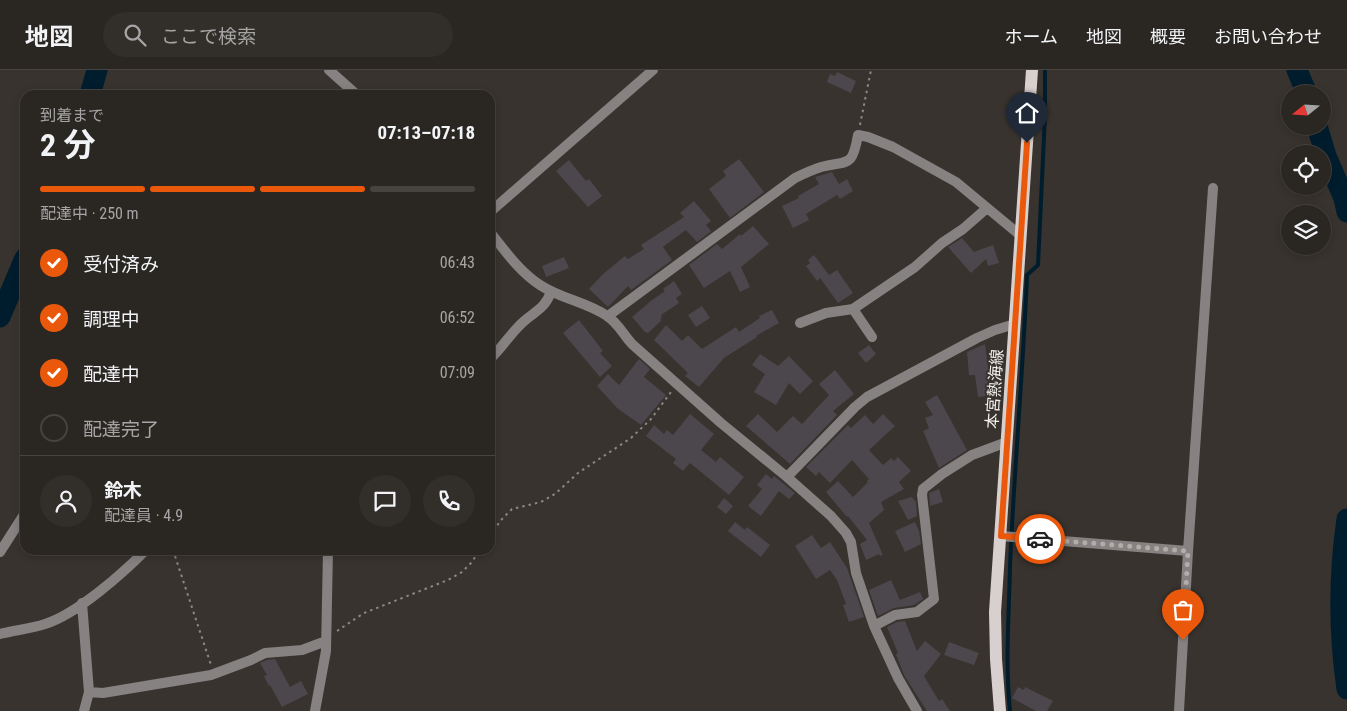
<!DOCTYPE html>
<html lang="ja">
<head>
<meta charset="utf-8">
<style>
  :root { --surface:#2a2622; --page:#322e2a; --text:#f1f3f6; --muted:#a5a5a5; --line:#464340; --accent:#ea580c }
  body { margin:0; font-family:"Roboto Condensed","Noto Sans JP",sans-serif; background:var(--page); color:var(--text); height:100vh; display:flex; flex-direction:column; font-size:19px; white-space:nowrap }
  * { box-sizing:border-box; margin:0 }
  p { font-size:16px; color:var(--muted) }
  .icon { flex:none; width:28px; height:28px; fill:none; stroke:currentColor; stroke-width:2; stroke-linecap:round; stroke-linejoin:round }
  .map { position:relative; flex:1; overflow:hidden }
  .panel { position:absolute; left:20px; top:20px; width:475px; height:465px; display:flex; flex-direction:column; background:var(--surface); border-radius:15px; box-shadow:0 2px 8px #0003,0 0 0 1px var(--line) }
  .panel>* { flex:none }
  .needle { width:32px; rotate:252deg }
  .controls { position:absolute; left:1281px; top:15px; display:grid; gap:10px }
  .controls a { display:grid; place-items:center; width:50px; height:50px; border-radius:50%; background:var(--surface); box-shadow:0 2px 8px #0003,0 0 0 1px var(--line); font-size:25px }
  .pin { position:absolute; display:grid; place-items:center; width:42px; height:42px; color:#fff; margin:-51px -21px; border-radius:50% 50% 50% 0; rotate:-45deg; box-shadow:0 0 5px #0007 }
  .pin .icon { rotate:45deg }
  .courier { position:absolute; display:grid; place-items:center; width:50px; height:50px; margin:-25px; border:4px solid #ea580c; border-radius:50%; background:#fff; color:#222; box-shadow:0 1px 6px #0007 }
  .summary em { font-style:normal; font-weight:700 }
  .summary div { display:flex; flex-direction:column-reverse }
  .summary { display:flex; align-items:center; justify-content:space-between; height:85px; padding:0 20px }
  h1 { font-size:32px; font-weight:700; line-height:38px }
  .bar { display:grid; grid-template-columns:repeat(4,1fr); gap:8px 5px; align-content:center; height:60px; padding:0 20px }
  .bar i { height:6px; border-radius:4px; background:var(--line) }
  .bar .on { background:var(--accent) }
  .bar p { grid-column:span 4 }
  .line { display:flex; align-items:center; gap:12px; padding:0 20px; border-top:1px solid var(--line) }
  .line div { flex:1 }
  .round { display:grid; place-items:center; flex:none; width:52px; height:52px; border-radius:26px; background:var(--page) }
  ol { padding:0 20px; list-style:none }
  li { display:flex; align-items:center; gap:15px; height:55px }
  li p { margin-inline-start:auto }
  li .icon { padding:5px; border-radius:50%; background:var(--accent); color:#fff; stroke-width:4 }
  li:last-child { color:var(--muted) }
  li i { width:28px; height:28px; border:2px solid var(--line); border-radius:50% }
  header { display:flex; align-items:center; gap:30px; box-sizing:border-box; height:70px; padding:0 25px; background:var(--surface); border-bottom:1px solid var(--line) }
  header strong { font-size:24px }
  nav { display:flex; gap:28px; margin-inline-start:auto; font-size:18px }
  .search { width:350px; height:45px; background:var(--page); display:flex; align-items:center; gap:12px; box-sizing:border-box; padding:0 18px; border-radius:28px; color:var(--muted); font-size:19px }
  .map>svg:first-child { display:block }
  .lines { fill:none; stroke-linecap:round; stroke-linejoin:round }
  .stream { stroke:#001d2d; stroke-width:4 }
  .river { stroke:#001d2d; stroke-width:21 }
  .building { fill:#4b474c }
  .path { stroke:#8c8883; stroke-width:2; stroke-dasharray:2.5 4; stroke-linecap:butt }
  .street { stroke:#868281; stroke-width:10 }
  .primary { stroke:#d8d0ce; stroke-width:12 }
  .done { stroke:#b2adaa; stroke-width:5; stroke-dasharray:0 9 }
  .route { stroke:#ea580c; stroke-width:6 }
  .labels { text-anchor:middle; stroke-width:4; stroke-linejoin:round; paint-order:stroke }
  .street-label { font-size:16px; fill:#f3efec; stroke:#38332e }
</style>
</head>
<body>
<header>
<strong>地図</strong>
<div class="search"><svg class="icon" aria-label="search" viewBox="0 0 24 24"><circle cx="10" cy="10" r="6"/><path d="M15 15l6 6"/></svg>ここで検索</div>
<nav><a>ホーム</a><a>地図</a><a>概要</a><a>お問い合わせ</a></nav>
</header>
<div class="map">
<svg width="1347" height="641" viewBox="0 0 1347 641">
  <rect width="100%" height="100%" fill="#38332e"/>
  <g class="lines">
    <path class="stream" d="M 1010,641 C 1005,593 1009,545 1010,497 C 1014,400 1023,303 1027,205 L 1038,195 L 1045,45 L 1045,0"/>
    <path class="river" d="M 1297,0 L 1307,24
      M 90,25 L 97,0
      M 1317,56 L 1326,86 L 1344,128 L 1347,142
      M 0,247 L 25,188
      M 1347,449 C 1339,504 1339,564 1347,619"/>
  </g>
  <path class="building" d="M 837,2 L 856,11 L 851,23 L 827,12 L 830,4 L 835,6 Z
    M 739,89 L 764,122 L 730,148 L 709,119 L 726,106 L 723,101 Z
    M 569,90 L 586,111 L 589,109 L 602,126 L 588,137 L 556,101 Z
    M 832,102 L 839,114 L 847,109 L 853,121 L 840,129 L 837,125 L 806,144 L 809,150 L 793,158 L 782,136 L 799,128 L 798,126 L 819,114 L 815,107 Z
    M 694,131 L 711,151 L 706,155 L 711,161 L 709,163 L 697,172 L 686,160 L 668,173 L 663,177 L 672,190 L 631,220 L 628,216 L 608,237 L 589,219 L 602,205 L 625,186 L 628,189 L 644,179 L 641,175 L 684,147 L 680,143 Z
    M 753,156 L 769,174 L 741,197 L 750,217 L 740,222 L 730,201 L 704,218 L 689,195 L 717,174 L 722,179 L 740,164 L 741,166 Z
    M 962,168 L 974,182 L 993,175 L 999,193 L 988,196 L 986,189 L 971,203 L 948,177 Z
    M 814,185 L 829,205 L 837,200 L 853,223 L 838,233 L 820,208 L 817,211 L 806,196 L 810,193 L 808,190 Z
    M 564,187 L 569,198 L 546,207 L 542,196 Z
    M 674,211 L 682,224 L 676,228 L 679,233 L 661,245 L 662,247 L 660,249 L 662,250 L 648,263 L 645,262 L 632,247 L 652,230 L 665,221 L 663,219 Z
    M 702,236 L 710,248 L 696,257 L 688,245 Z
    M 772,240 L 779,253 L 756,266 L 757,267 L 724,288 L 699,317 L 685,306 L 688,303 L 654,270 L 666,255 L 682,271 L 688,265 L 702,279 L 736,257 L 739,262 L 760,248 L 759,246 Z
    M 579,250 L 603,281 L 600,283 L 612,296 L 600,307 L 563,263 Z
    M 985,274 L 989,306 L 995,305 L 999,324 L 978,327 L 975,305 L 969,305 L 967,282 Z
    M 869,275 L 876,284 L 866,293 L 858,283 Z
    M 760,284 L 778,296 L 789,286 L 813,311 L 800,324 L 789,313 L 776,335 L 754,322 L 765,304 L 752,295 Z
    M 639,289 L 650,299 L 644,307 L 666,325 L 641,355 L 617,338 L 597,316 L 608,304 L 619,315 Z
    M 835,300 L 854,324 L 833,341 L 837,345 L 790,394 L 746,356 L 758,344 L 777,362 L 793,346 L 802,354 L 829,325 L 819,314 Z
    M 937,325 L 967,380 L 939,398 L 923,361 L 929,358 L 925,348 L 933,345 L 925,332 Z
    M 690,344 L 714,364 L 701,380 L 716,392 L 720,387 L 744,407 L 729,425 L 690,393 L 683,401 L 673,393 L 676,389 L 646,366 L 654,355 L 664,364 L 667,360 L 673,365 Z
    M 883,344 L 895,356 L 869,380 L 883,395 L 891,388 L 894,391 L 898,387 L 911,401 L 899,412 L 904,419 L 881,432 L 884,440 L 869,453 L 883,485 L 880,486 L 879,484 L 866,490 L 860,474 L 867,470 L 848,446 L 847,447 L 826,422 L 838,411 L 853,427 L 868,412 L 867,411 L 869,409 L 852,390 L 830,413 L 819,402 L 816,406 L 806,397 L 848,355 L 851,358 L 865,345 L 873,354 Z
    M 766,404 L 772,409 L 774,406 L 795,423 L 789,429 L 779,421 L 761,446 L 748,436 L 762,419 L 757,415 Z
    M 939,419 L 943,432 L 930,436 L 929,423 Z
    M 912,427 L 916,432 L 917,446 L 908,450 L 898,431 Z
    M 724,428 L 733,436 L 726,444 L 717,437 Z
    M 735,452 L 745,460 L 747,457 L 770,475 L 761,487 L 728,461 Z
    M 915,452 L 919,461 L 921,474 L 905,482 L 895,461 Z
    M 812,465 L 821,478 L 830,472 L 847,498 L 864,547 L 849,552 L 843,535 L 846,534 L 837,510 L 830,500 L 816,509 L 795,476 Z
    M 891,510 L 900,530 L 920,522 L 923,529 L 914,535 L 894,538 L 878,546 L 869,520 Z
    M 905,551 L 917,581 L 925,571 L 941,584 L 924,606 L 939,631 L 942,629 L 950,641 L 927,641 L 904,605 L 896,584 L 898,583 L 887,557 L 897,552 Z
    M 949,572 L 979,583 L 974,595 L 944,585 Z
    M 275,589 L 290,617 L 301,611 L 308,624 L 282,637 L 270,615 L 269,616 L 264,606 L 267,605 L 260,593 L 267,590 Z
    M 1018,617 L 1024,620 L 1025,617 L 1053,631 L 1047,641 L 1036,641 L 1012,628 Z"/>
  <g class="lines">
    <path class="path" d="M 860,55 L 871,0
      M 490,466 L 501,450 L 512,439 L 541,432 L 555,424 L 578,403 L 631,368 L 651,349 L 671,322
      M 173,480 L 211,595
      M 337,561 L 364,543 L 448,510 L 462,502 L 471,493 L 480,480"/>
    <path class="street" d="M 329,0 L 357,25
      M 490,142 L 653,0
      M 490,162 C 505,181 520,202 540,215 C 561,229 587,232 607,246 C 618,253 623,264 632,274 L 721,353 L 787,407 L 831,446 L 846,463 L 851,472 L 856,503 L 874,556 L 898,608 L 917,641
      M 853,239 L 872,267
      M 608,246 L 795,108 C 803,104 812,100 821,97 C 848,90 852,99 858,65 L 868,67 L 893,77 L 956,112 L 1021,166
      M 800,253 L 826,243 L 853,239 L 915,197 L 942,173 L 963,159 L 987,138
      M 490,289 C 501,279 509,266 519,256 C 532,242 544,241 551,222
      M 787,407 L 855,337 L 867,327 L 977,268 L 995,260 L 1015,254
      M 1001,466 L 1188,481
      M 0,482 L 25,443
      M 82,533 L 89,622 L 84,641
      M 874,556 L 895,545 L 917,542 L 934,529 L 922,425 L 923,419 L 942,404 L 972,385 L 1007,372
      M 0,564 C 15,560 30,559 45,554 C 77,544 122,504 146,480
      M 89,622 L 103,623 L 211,605 L 251,590 L 265,583 L 302,580 L 326,571
      M 315,641 L 326,581 L 328,480
      M 1179,641 L 1188,481 L 1213,118"/>
    <path class="primary" d="M 1000,641 L 996,589 L 995,542 L 1032,0"/>
  </g>
  <g class="lines">
    <path class="done" d="M 1040,469 L 1188,481 L 1183,570"/>
    <path class="route" d="M 1027,73 L 1001,466 L 1040,469"/>
  </g>
  <g class="labels">
    <g class="street-label">
      <text transform="translate(994 319) rotate(-86)" y="6">本宮熱海線</text>
    </g>
  </g>
</svg>
<div class="controls">
<a><svg class="needle" viewBox="-14 -14 28 28"><path d="M0-13l5 13h-10z" fill="#e53935"/><path d="M0 13l5-13h-10z" fill="#a5a5a5"/></svg></a>
<a><svg class="icon" aria-label="locate" viewBox="0 0 24 24"><circle cx="12" cy="12" r="6"/><path d="M12 2v4M12 18v4M2 12h4M18 12h4"/></svg></a>
<a><svg class="icon" aria-label="layers" viewBox="0 0 24 24"><path d="M12 4l9 5-9 5-9-5zM3 14l9 5 9-5"/></svg></a>
</div>
<div class="pin" style="left:1183px;top:570px;background:#ea580c"><svg class="icon" aria-label="bag" viewBox="0 0 24 24"><path d="M5 8h14l-1 12H6zM9 8a3 3 0 0 1 6 0"/></svg></div>
<div class="pin" style="left:1027px;top:73px;background:#1f2937"><svg class="icon" aria-label="home" viewBox="0 0 24 24"><path d="M3 11l9-7 9 7M6 9v11h12V9"/></svg></div>
<div class="courier" style="left:1040px;top:469px"><svg class="icon" aria-label="car" viewBox="0 0 24 24"><path d="M5 17H2v-5l4-1 3-4h7l3 4 3 1v5h-3M9 17h6M6 11h13"/><circle cx="7" cy="17" r="2"/><circle cx="17" cy="17" r="2"/></svg></div>
<section class="panel">
<div class="summary"><div><h1>2 分</h1><p>到着まで</p></div><em>07:13–07:18</em></div>
<div class="bar"><i class="on"></i><i class="on"></i><i class="on"></i><i></i><p>配達中 · 250 m</p></div>
<ol>
<li><svg class="icon" aria-label="check" viewBox="0 0 24 24"><path d="M5 12l5 5 9-10"/></svg>受付済み<p>06:43</p></li>
<li><svg class="icon" aria-label="check" viewBox="0 0 24 24"><path d="M5 12l5 5 9-10"/></svg>調理中<p>06:52</p></li>
<li><svg class="icon" aria-label="check" viewBox="0 0 24 24"><path d="M5 12l5 5 9-10"/></svg>配達中<p>07:09</p></li>
<li><i></i>配達完了</li>
</ol>
<div class="line" style="height:90px"><a class="round"><svg class="icon" aria-label="person" viewBox="0 0 24 24"><circle cx="12" cy="8" r="4"/><path d="M4 21q1-7 8-7t8 7"/></svg></a><div><b>鈴木</b><p>配達員 · 4.9</p></div><a class="round"><svg class="icon" aria-label="chat" viewBox="0 0 24 24"><path d="M4 5h16v11H9l-5 4z"/></svg></a><a class="round"><svg class="icon" aria-label="phone" viewBox="0 0 24 24"><path d="M5 4h4l2 5-3 2q2 4 5 5l2-3 5 2v4C11 20 4 13 5 4z"/></svg></a></div>
</section>
</div>
</body>
</html>
